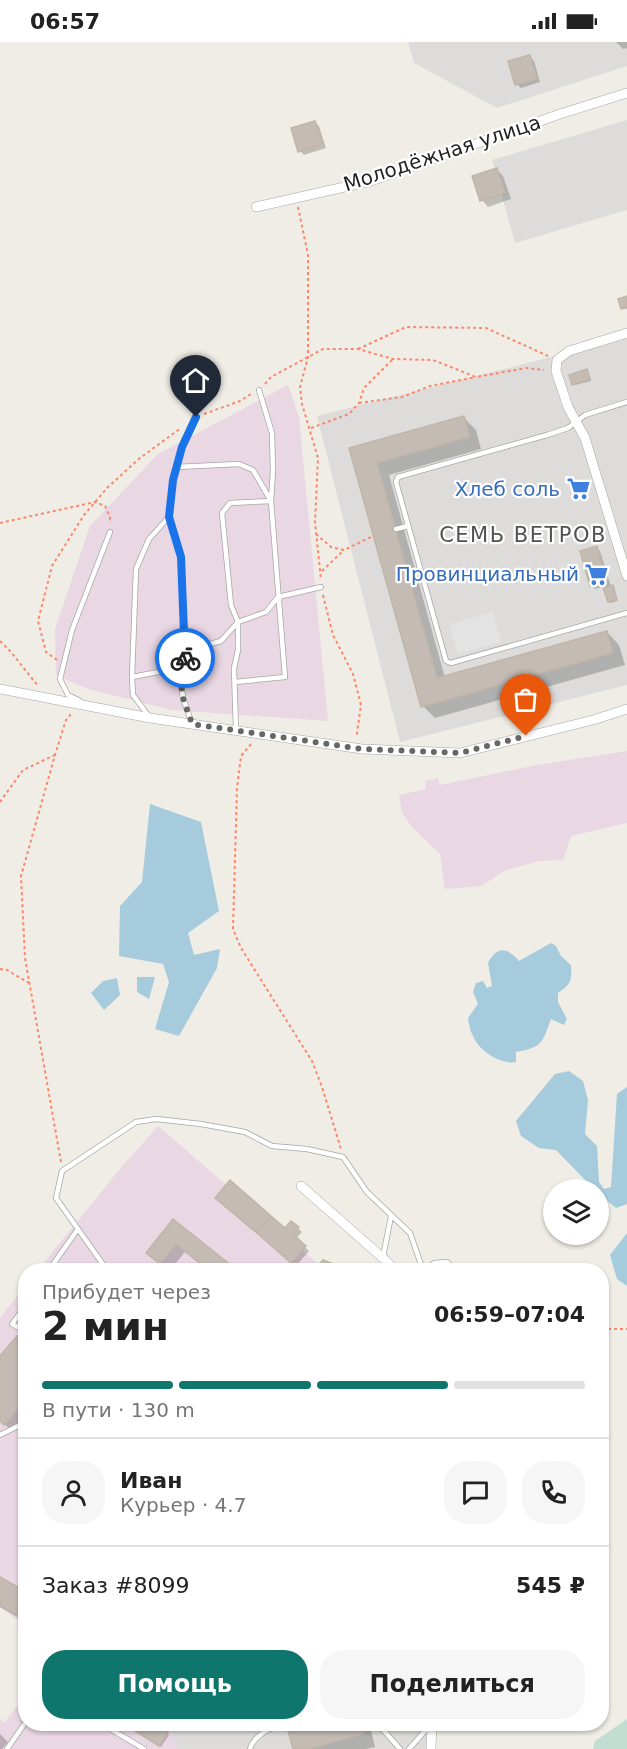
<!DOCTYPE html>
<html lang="ru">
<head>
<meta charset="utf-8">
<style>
  :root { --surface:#fff; --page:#f6f6f6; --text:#222; --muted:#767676; --line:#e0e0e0; --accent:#0f766e }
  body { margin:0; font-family:"DejaVu Sans",sans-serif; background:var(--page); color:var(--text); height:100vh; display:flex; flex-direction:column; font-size:22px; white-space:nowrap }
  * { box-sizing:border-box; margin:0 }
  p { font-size:20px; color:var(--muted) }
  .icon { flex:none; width:33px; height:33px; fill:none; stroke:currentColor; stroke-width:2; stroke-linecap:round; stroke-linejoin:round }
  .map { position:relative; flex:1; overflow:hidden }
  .side { position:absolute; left:18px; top:1221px; width:591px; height:468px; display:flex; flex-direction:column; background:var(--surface); border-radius:24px; box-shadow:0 2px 4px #0004 }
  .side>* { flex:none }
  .fabs { position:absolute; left:543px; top:1137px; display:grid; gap:12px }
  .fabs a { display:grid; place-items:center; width:66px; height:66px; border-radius:50%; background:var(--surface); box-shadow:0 2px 4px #0004; font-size:30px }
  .pin { position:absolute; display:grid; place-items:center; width:51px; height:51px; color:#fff; margin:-62px -26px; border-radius:50% 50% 50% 0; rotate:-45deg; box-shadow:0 0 6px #0007 }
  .pin .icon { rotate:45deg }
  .courier { position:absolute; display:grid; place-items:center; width:60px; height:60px; margin:-30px; border:4px solid #1a73e8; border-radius:50%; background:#fff; color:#222; box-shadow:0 2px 8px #0007 }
  .summary em { font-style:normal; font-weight:700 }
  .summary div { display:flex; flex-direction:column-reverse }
  .summary { display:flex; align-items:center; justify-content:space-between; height:102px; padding:0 24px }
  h1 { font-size:39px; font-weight:700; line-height:45px }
  .bar { display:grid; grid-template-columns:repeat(4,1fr); gap:9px 6px; align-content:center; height:72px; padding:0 24px }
  .bar i { height:8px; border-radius:4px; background:var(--line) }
  .bar .selected { background:var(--accent) }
  .bar p { grid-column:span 4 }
  .line { display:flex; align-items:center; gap:15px; padding:0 24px; border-top:2px solid var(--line) }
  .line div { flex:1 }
  .round { display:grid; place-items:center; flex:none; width:63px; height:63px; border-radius:24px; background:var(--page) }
  .cta { display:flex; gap:12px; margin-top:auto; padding:12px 24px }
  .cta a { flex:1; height:69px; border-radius:24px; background:var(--accent); color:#fff; font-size:24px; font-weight:700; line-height:69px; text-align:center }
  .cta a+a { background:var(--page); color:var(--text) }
  .status { display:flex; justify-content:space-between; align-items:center; height:42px; padding:0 30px; background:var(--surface); direction:ltr }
  .status svg { height:16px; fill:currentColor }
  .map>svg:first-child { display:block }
  .residential { fill:#dddcdb }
  .industrial { fill:#e9d7e3 }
  .wetland { fill:#c2ded3 }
  .parking { fill:#e3e3e3 }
  .water { fill:#a5cbdd }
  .shadow { fill:#0003 }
  .building { fill:#c4bcb4; stroke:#c1b5a7; stroke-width:1.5 }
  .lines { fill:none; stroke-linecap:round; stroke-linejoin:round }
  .service-casing { stroke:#a6a6a6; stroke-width:6 }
  .minor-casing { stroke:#a6a6a6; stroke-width:10 }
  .path { stroke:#fa886b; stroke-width:2; stroke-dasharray:3 3; stroke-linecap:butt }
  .service { stroke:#fff; stroke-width:4.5 }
  .minor { stroke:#fff; stroke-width:9 }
  .done { stroke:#686764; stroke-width:6; stroke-dasharray:0 10.8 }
  .route { stroke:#1a73e8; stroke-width:8 }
  .labels { text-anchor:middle; stroke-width:4.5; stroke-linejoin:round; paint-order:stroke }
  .street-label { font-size:20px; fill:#1f1f1f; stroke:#fff }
  .shop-label { font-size:20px; fill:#366cbe; stroke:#fff; text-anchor:end }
  .neighbourhood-label { font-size:21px; letter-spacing:1.5px; fill:#525252; stroke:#fff }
</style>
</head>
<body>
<div class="status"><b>06:57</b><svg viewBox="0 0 49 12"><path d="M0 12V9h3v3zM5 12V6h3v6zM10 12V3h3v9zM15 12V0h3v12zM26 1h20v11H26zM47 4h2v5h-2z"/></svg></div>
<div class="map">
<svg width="627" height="1707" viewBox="0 0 627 1707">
  <rect width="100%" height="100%" fill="#efede5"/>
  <path class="residential" d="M 408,0 L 627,0 L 627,24 L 497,66 L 414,21 Z
    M 627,78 L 627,168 L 515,201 L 492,118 Z
    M 627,296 L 627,643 L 400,700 L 317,374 Z
    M 165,1682 L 426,1682 L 427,1707 L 177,1707 L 172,1689 Z"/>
  <path class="industrial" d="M 288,343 L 299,375 L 328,679 L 172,668 L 88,647 L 56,633 L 55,587 L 90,484 L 158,412 Z
    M 627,709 L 627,781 L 571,794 L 563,818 L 540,819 L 506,828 L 481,844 L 445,847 L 440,812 L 411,784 L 402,770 L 399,753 L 426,747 L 425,739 L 438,736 L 440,743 L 537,723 Z
    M 158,1084 L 325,1228 L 38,1228 L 119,1128 Z
    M 25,1244 L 25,1584 L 0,1565 L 0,1276 Z
    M 25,1654 L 26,1682 L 165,1682 L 172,1688 L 177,1707 L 0,1707 L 0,1677 L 4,1681 Z"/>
  <path class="wetland" d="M 627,1677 L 627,1707 L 593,1707 L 595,1699 Z"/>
  <path class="parking" d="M 493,570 L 501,600 L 458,612 L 449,582 Z"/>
  <path class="water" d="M 150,762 L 201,780 L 219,869 L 188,891 L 194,913 L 220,907 L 217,926 L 179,994 L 155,987 L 169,940 L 163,922 L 119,914 L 120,864 L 142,840 Z
    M 551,901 L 556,904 L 561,914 L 571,923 C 572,939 571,942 558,951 L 558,960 L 567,977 L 564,983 L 551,977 C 542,1001 543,1005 516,1010 L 516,1020 C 501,1023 479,1009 473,994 C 470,989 469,982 468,976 L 478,962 L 473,950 L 476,941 L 483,939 L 487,946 L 492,944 L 488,921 C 497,904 507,905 519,919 Z
    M 137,935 L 155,935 L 149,957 L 137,950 Z
    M 117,936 L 120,953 L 104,968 L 91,951 L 103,939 Z
    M 569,1029 L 583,1039 L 588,1058 L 585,1092 L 597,1104 L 599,1140 L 604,1147 L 611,1145 L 617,1052 L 627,1045 L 627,1162 L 616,1166 L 599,1152 L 598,1148 L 594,1147 L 556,1108 L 539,1106 L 521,1094 L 516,1079 L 555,1032 Z
    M 627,1191 L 627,1244 L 617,1237 L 610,1213 Z"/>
  <path class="shadow" d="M 616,0 L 627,0 L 627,7 L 626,6 L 623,7 Z
    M 530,15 L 534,19 L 540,40 L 521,46 L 517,42 Z
    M 315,80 L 319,84 L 326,106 L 304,113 L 300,109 Z
    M 497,128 L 503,134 L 511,157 L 488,165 L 482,158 Z
    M 587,329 L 591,339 L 575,343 L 574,342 Z
    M 463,375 L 476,388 L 481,407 L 389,433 L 445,636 L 607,590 L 619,603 L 625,623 L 435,676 L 423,664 L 350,407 Z
    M 596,505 L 600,509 L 611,545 L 614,546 L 617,559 L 611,561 L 609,560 L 605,544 L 595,547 L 591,543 Z
    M 217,1156 L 286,1188 L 292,1181 L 302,1190 L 296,1197 L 309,1209 L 296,1224 Z
    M 173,1179 L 235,1228 L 208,1228 L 185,1210 L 170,1228 L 168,1228 L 148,1211 Z
    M 26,1303 L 26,1376 L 13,1390 L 0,1378 L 0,1317 Z
    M 0,1537 L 26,1552 L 26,1580 L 0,1565 Z
    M 125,1682 L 152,1682 L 169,1693 L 161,1705 Z
    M 320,1682 L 367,1682 L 370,1684 L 375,1705 L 366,1707 L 294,1707 L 290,1690 Z
    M 0,1692 L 8,1700 L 2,1707 L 0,1707 Z"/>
  <path class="building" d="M 530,13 L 537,37 L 515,43 L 508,19 Z
    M 315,79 L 323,102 L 298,110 L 291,86 Z
    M 497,126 L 505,151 L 480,159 L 472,134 Z
    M 627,254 L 627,266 L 621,267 L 618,257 Z
    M 587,327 L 590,337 L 572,343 L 569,333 Z
    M 464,374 L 470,395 L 377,421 L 437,636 L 607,589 L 613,611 L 421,665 L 349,406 Z
    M 582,441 L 584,451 L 575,454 L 572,443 Z
    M 597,504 L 607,539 L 590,544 L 580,509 Z
    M 613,543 L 617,558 L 608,560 L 603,546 Z
    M 230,1138 L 271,1174 L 257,1191 L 215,1156 Z
    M 271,1174 L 285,1186 L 291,1179 L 299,1185 L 293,1192 L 306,1204 L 291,1221 L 257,1191 Z
    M 173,1177 L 237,1228 L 208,1228 L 176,1202 L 160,1222 L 146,1211 Z
    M 323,1218 L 333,1222 L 340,1228 L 314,1228 Z
    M 17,1294 L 26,1301 L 26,1358 L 4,1383 L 0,1379 L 0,1314 Z
    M 0,1535 L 26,1550 L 26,1569 L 22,1576 L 0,1563 Z
    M 124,1682 L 155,1682 L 168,1690 L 159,1704 Z
    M 314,1682 L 361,1682 L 364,1692 L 309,1707 L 293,1707 L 288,1689 Z"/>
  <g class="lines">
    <defs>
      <path id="service" d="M 627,360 L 585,373 L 568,386 L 547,393 L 398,435 L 396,440 L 446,619 L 451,621 L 627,571
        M 176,425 L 239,422 L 253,428 L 271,459 L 230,461 L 222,471 L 231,563 L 238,580 L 238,608 L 234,626 L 236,689
        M 396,487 L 408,484
        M 186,614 L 203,604 L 221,599 L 238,580 L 266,570 L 278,555 L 321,545
        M 132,635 L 179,626
        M 235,640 L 285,635 L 271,459 L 273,429 L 272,391 L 259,348
        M 80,659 L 68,653 L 60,637 L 72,588 L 110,490
        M 148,673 L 133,653 L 132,635 L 136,527 L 149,497 L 169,475
        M 192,682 L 183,656 L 179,626 L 186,614 L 181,515 L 169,475 L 173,438 L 182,405 L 196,375
        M 383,1215 L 391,1174
        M 49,1228 L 78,1187
        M 107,1228 L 56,1156 L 62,1129 L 136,1080 L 156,1077 L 201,1082 L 245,1090 L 272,1104 L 307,1107 L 343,1115 L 367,1150 L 410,1191 L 423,1228
        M 425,1228 L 434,1221 L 447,1220 L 455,1228
        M 26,1263 L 12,1282 L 26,1290
        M 0,1393 L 26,1380
        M 102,1682 L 144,1707
        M 378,1682 L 400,1707
        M 481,1682 L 498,1685 L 506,1682
        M 7,1707 L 25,1681
        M 250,1707 C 254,1694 267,1688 279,1682
        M 409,1707 L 431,1682"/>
      <path id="minor" d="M 256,165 L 371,139 L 560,72 L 627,51
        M 627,291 L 569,309 L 557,318 L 556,329 L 568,365 L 585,396 L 627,534
        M 0,647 L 150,676 L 362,707 L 460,711 L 593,678 L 627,667
        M 301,1144 L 383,1216 L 395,1228
        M 431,1707 L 432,1682"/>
    </defs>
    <use href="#service" class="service-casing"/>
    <use href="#minor" class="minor-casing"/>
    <path class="path" d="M 298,165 L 308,213 L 308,315 L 300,345 L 302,362 L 318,416 L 315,480 L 321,538
      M 358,307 L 406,285 L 486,286 L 548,314
      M 265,342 L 271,335 L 323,307 L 358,307 L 393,317 L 433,318 L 476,335 L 526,326 L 544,328
      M 359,361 L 402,355 L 430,344 L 476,335
      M 204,372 L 240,359 L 251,352
      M 311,386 L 349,372 L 359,361 L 364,346 L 393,317
      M 0,481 L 95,460 L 105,464 L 110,475 L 110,481
      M 316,492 L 331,505 L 344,508 L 373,494
      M 322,529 L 344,508
      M 323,553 L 333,593 L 353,632 L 361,663 L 357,691 L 358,695
      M 0,599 L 11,610 L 38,644
      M 57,618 L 46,610 L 38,579 L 52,524 L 84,473 L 108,445 L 140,416 L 181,386
      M 251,702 L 241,714 L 237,746 L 233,887 L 241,906 L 312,1019 L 322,1045 L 341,1107
      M 0,760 L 23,728 L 55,713
      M 0,927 L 7,928 L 29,941
      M 61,1120 L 25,916 L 21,834 L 55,713 L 66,678 L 71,672
      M 602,1287 L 627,1287"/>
    <use href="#service" class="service"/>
    <use href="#minor" class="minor"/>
  </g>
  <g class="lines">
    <path class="done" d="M 185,616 L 179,626 L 183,656 L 192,682 L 362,707 L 460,711 L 526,694"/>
    <path class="route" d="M 185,616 L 181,515 L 169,475 L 173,438 L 182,405 L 196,375"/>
  </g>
  <defs>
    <symbol id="supermarket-bare" viewBox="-9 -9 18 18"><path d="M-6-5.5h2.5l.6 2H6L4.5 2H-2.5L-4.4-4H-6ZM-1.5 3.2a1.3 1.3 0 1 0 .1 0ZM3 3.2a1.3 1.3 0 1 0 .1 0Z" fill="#3f7fe0" stroke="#fff" stroke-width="2.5" paint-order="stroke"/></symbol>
  </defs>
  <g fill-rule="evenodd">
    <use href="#supermarket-bare" x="562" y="430" width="33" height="33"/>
    <use href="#supermarket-bare" x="580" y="516" width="33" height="33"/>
  </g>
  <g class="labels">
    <g class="street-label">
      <text transform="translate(442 111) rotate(-18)" y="7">Молодёжная улица</text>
    </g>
    <g class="shop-label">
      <text x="560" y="454">Хлеб соль</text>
      <text x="579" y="539">Провинциальный</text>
    </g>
    <g class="neighbourhood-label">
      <text x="523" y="500">СЕМЬ ВЕТРОВ</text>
    </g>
  </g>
</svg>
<div class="fabs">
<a><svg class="icon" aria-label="layers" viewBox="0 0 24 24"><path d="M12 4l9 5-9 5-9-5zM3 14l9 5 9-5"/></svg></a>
</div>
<div class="pin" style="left:526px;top:694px;background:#ea580c"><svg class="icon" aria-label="bag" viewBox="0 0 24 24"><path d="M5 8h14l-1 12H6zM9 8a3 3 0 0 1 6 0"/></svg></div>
<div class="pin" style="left:196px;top:375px;background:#1f2937"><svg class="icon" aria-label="home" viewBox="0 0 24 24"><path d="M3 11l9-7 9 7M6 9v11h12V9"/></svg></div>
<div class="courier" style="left:185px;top:616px"><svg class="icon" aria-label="bike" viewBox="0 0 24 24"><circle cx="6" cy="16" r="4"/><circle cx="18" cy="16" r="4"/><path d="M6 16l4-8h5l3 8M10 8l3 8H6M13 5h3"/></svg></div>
<section class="side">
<div class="summary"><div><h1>2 мин</h1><p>Прибудет через</p></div><em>06:59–07:04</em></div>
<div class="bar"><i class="selected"></i><i class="selected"></i><i class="selected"></i><i></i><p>В пути · 130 m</p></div>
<div class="line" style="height:108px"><a class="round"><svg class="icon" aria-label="person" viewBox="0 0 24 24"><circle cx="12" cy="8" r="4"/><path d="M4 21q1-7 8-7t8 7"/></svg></a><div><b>Иван</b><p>Курьер · 4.7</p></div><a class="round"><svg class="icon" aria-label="chat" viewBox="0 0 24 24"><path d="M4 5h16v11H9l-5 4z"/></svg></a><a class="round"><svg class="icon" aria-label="phone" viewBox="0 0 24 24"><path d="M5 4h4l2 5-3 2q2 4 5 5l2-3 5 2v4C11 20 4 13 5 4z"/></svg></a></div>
<div class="line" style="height:78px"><div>Заказ #8099</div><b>545 ₽</b></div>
<div class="cta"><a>Помощь</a><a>Поделиться</a></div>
</section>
</div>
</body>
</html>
